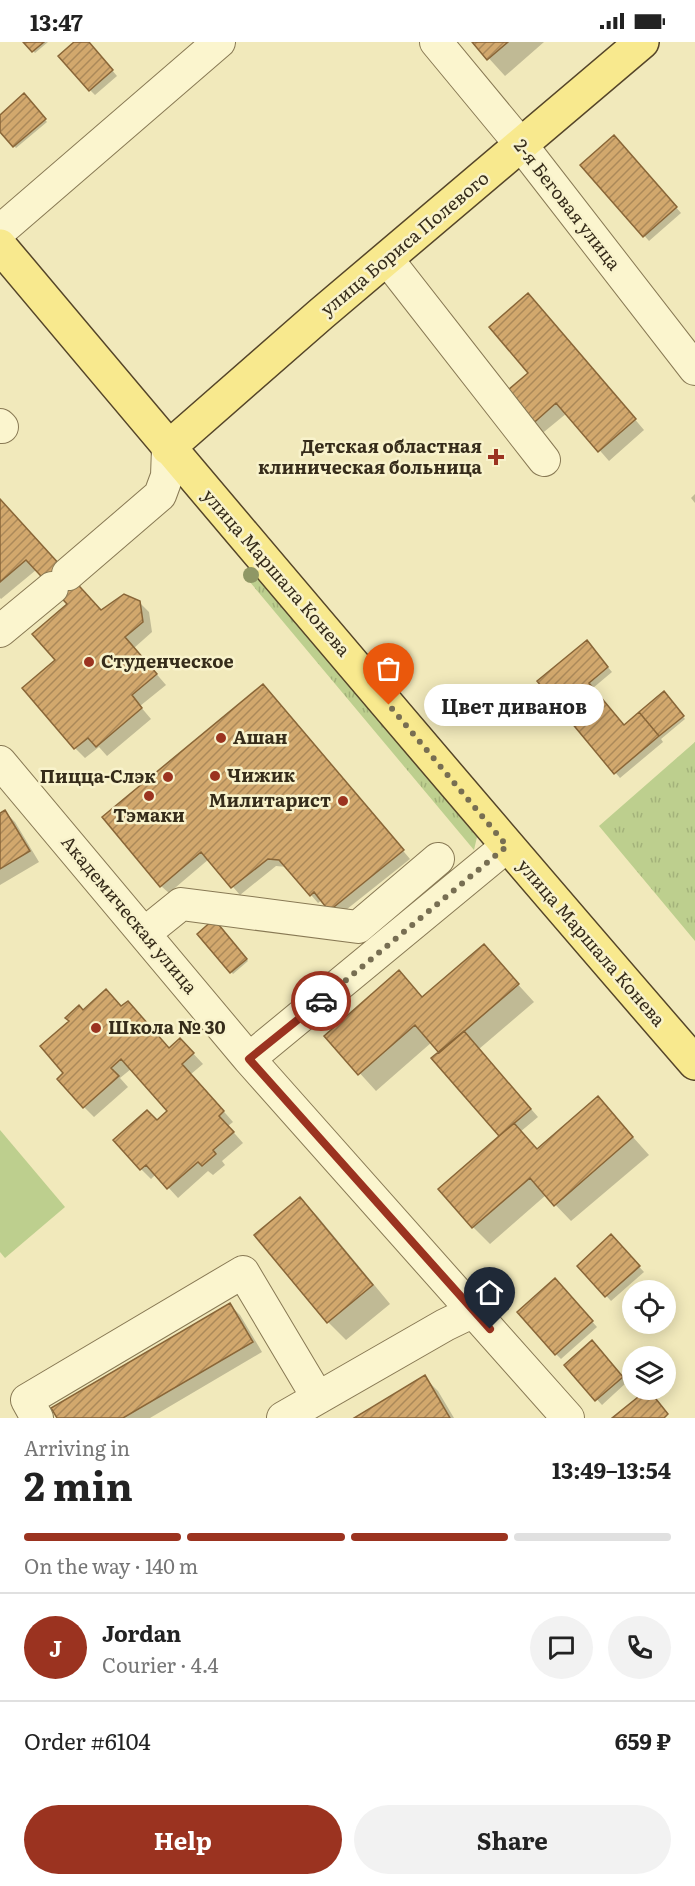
<!DOCTYPE html>
<html lang="en">
<head>
<meta charset="utf-8">
<style>
  :root { --surface:#fff; --page:#f2f2f2; --text:#222; --muted:#767676; --line:#e0e0e0; --accent:#9b3320 }
  body { margin:0; font-family:Literata,serif; background:var(--page); color:var(--text); height:100vh; display:flex; flex-direction:column; font-size:22px; white-space:nowrap }
  * { box-sizing:border-box; margin:0 }
  p { font-size:20px; color:var(--muted) }
  .icon { flex:none; width:33px; height:33px; fill:none; stroke:currentColor; stroke-width:2; stroke-linecap:round; stroke-linejoin:round }
  .map { position:relative; height:1376px; overflow:hidden }
  .sheet { display:flex; flex-direction:column; background:var(--surface); flex:1 }
  .sheet>* { flex:none }
  .tools { position:absolute; left:622px; top:1238px; display:grid; gap:12px }
  .tools a { display:grid; place-items:center; width:54px; height:54px; border-radius:50%; background:var(--surface); box-shadow:0 3px 15px #0003; font-size:30px }
  .pin { position:absolute; display:grid; place-items:center; width:51px; height:51px; color:#fff; margin:-62px -26px; border-radius:50% 50% 50% 0; rotate:-45deg; box-shadow:0 0 6px #0007 }
  .pin .icon { rotate:45deg }
  .courier { position:absolute; display:grid; place-items:center; width:60px; height:60px; margin:-30px; border:4px solid #9b3320; border-radius:50%; background:#fff; color:#222; box-shadow:0 2px 8px #0007 }
  .bubble { position:absolute; height:42px; border-radius:21px; background:var(--surface); box-shadow:0 3px 15px #0003; font-size:20px; font-weight:700; line-height:42px; text-align:center }
  .head em { font-style:normal; font-weight:700 }
  .head div { display:flex; flex-direction:column-reverse }
  .head { display:flex; align-items:center; justify-content:space-between; height:102px; padding:0 24px }
  h1 { font-size:39px; font-weight:700; line-height:45px }
  .bar { display:grid; grid-template-columns:repeat(4,1fr); gap:9px 6px; align-content:center; height:72px; padding:0 24px }
  .bar i { height:8px; border-radius:4px; background:var(--line) }
  .bar .active { background:var(--accent) }
  .bar p { grid-column:span 4 }
  .line { display:flex; align-items:center; gap:15px; padding:0 24px; border-top:2px solid var(--line) }
  .line div { flex:1 }
  .round { display:grid; place-items:center; flex:none; width:63px; height:63px; border-radius:32px; background:var(--page) }
  .action { display:flex; gap:12px; margin-top:auto; padding:12px 24px }
  .action a { flex:1; height:69px; border-radius:36px; background:var(--accent); color:#fff; font-size:24px; font-weight:700; line-height:69px; text-align:center }
  .action a+a { background:var(--page); color:var(--text) }
  .status { display:flex; justify-content:space-between; align-items:center; height:42px; padding:0 30px; background:var(--surface); direction:ltr }
  .status svg { height:16px; fill:currentColor }
  .map>svg:first-child { display:block }
  .grass { fill:url(#grass-tufts) }
  .garden { fill:#bdcf8e }
  .shadow { fill:#0003 }
  .building { fill:url(#building-hatch); stroke:#896638; stroke-width:1.5 }
  .lines { fill:none; stroke-linecap:round; stroke-linejoin:round }
  .minor-casing { stroke:#887954; stroke-width:34 }
  .major-casing { stroke:#554529; stroke-width:36 }
  .minor { stroke:#fbf5ce; stroke-width:32 }
  .major { stroke:#f8e98e; stroke-width:33 }
  .tree { fill:#8f9765 }
  .done { stroke:#776e52; stroke-width:6; stroke-dasharray:0 10.8 }
  .route { stroke:#9b3320; stroke-width:8 }
  .poi-dot { fill:#9b3320; stroke:#f8f2cb; stroke-width:2 }
  .labels { text-anchor:middle; stroke-width:5; stroke-linejoin:round; paint-order:stroke }
  .street-label { font-size:18px; fill:#362c1a; stroke:#f8f2cb }
  .poi-label { font-size:18px; font-weight:bold; fill:#362c1a; stroke:#f8f2cb; text-anchor:start }
</style>
</head>
<body>
<div class="status"><b>13:47</b><svg viewBox="0 0 49 12"><path d="M0 12V9h3v3zM5 12V6h3v6zM10 12V3h3v9zM15 12V0h3v12zM26 1h20v11H26zM47 4h2v5h-2z"/></svg></div>
<div class="map">
<svg width="695" height="1376" viewBox="0 0 695 1376">
  <defs>
    <pattern id="grass-tufts" width="24" height="20" patternUnits="userSpaceOnUse" patternTransform="scale(1.5)"><rect width="24" height="20" fill="#bdcf8e"/><path d="M3 7l-1-3M5 7V3M7 7l1-3M15 17l-1-3M17 17v-4M19 17l1-3" fill="none" stroke="#a3b27a"/></pattern>
    <pattern id="building-hatch" width="6" height="6" patternUnits="userSpaceOnUse" patternTransform="scale(1.5)"><rect width="6" height="6" fill="#d2a86d"/><path d="M-1 1l2-2M0 6l6-6M5 7l2-2" fill="none" stroke="#ab8959"/></pattern>
  </defs>
  <rect width="100%" height="100%" fill="#f1e9bb"/>
  <path class="grass" d="M 251,527 L 477,795 L 474,808 L 244,533 Z
    M 695,700 L 695,899 L 599,784 Z"/>
  <path class="garden" d="M 0,1088 L 65,1165 L 5,1216 L 0,1210 Z"/>
  <path class="shadow" d="M 25,0 L 48,0 L 35,11 Z
    M 77,0 L 88,0 L 117,34 L 95,53 L 90,48 Z
    M 474,0 L 544,0 L 505,34 Z
    M 24,54 L 47,80 L 16,106 L 0,88 L 0,75 Z
    M 619,100 L 681,171 L 649,199 L 582,123 Z
    M 538,263 L 644,388 L 609,419 L 567,371 L 539,394 L 529,385 L 531,331 Z
    M 695,452 L 695,461 L 691,456 Z
    M 0,457 L 101,570 L 139,560 L 149,570 L 152,590 L 134,606 L 166,643 L 140,664 L 151,677 L 107,714 L 99,705 L 85,716 L 75,706 L 57,618 L 69,562 L 36,528 L 1,557 L 0,556 Z
    M 591,605 L 612,630 L 593,646 L 624,684 L 663,651 L 685,677 L 661,697 L 663,700 L 620,736 L 539,639 Z
    M 271,652 L 410,817 L 337,875 L 322,858 L 318,861 L 287,825 L 276,824 L 240,853 L 209,817 L 169,851 L 161,844 Z
    M 5,770 L 15,780 L 39,820 L 0,843 L 0,772 Z
    M 214,879 L 248,919 L 233,932 L 199,892 Z
    M 483,904 L 534,960 L 479,1007 L 538,1075 L 520,1090 L 538,1108 L 598,1056 L 649,1113 L 571,1179 L 546,1153 L 490,1202 L 473,1185 L 502,1094 L 440,1010 L 432,1000 L 376,1049 L 326,994 L 399,930 L 423,956 Z
    M 122,966 L 170,1007 L 190,1008 L 203,1022 L 191,1032 L 233,1080 L 228,1084 L 243,1101 L 222,1119 L 225,1123 L 213,1133 L 208,1129 L 178,1156 L 156,1132 L 151,1137 L 141,1127 L 169,1069 L 131,1027 L 120,1036 L 128,1045 L 94,1075 L 84,1065 L 65,1031 L 83,969 Z
    M 300,1157 L 318,1175 L 390,1262 L 346,1298 L 328,1280 Z
    M 611,1194 L 644,1230 L 611,1259 L 579,1224 Z
    M 560,1243 L 597,1285 L 561,1317 L 556,1312 Z
    M 230,1263 L 240,1273 L 262,1310 L 150,1376 L 58,1376 Z
    M 596,1305 L 627,1340 L 602,1363 L 566,1323 Z
    M 424,1335 L 438,1349 L 454,1376 L 357,1376 Z"/>
  <path class="building" d="M 23,0 L 44,0 L 32,10 Z
    M 74,0 L 89,0 L 113,28 L 89,49 L 58,14 Z
    M 472,0 L 508,0 L 487,18 Z
    M 24,51 L 46,77 L 13,105 L 0,90 L 0,73 Z
    M 614,93 L 677,165 L 643,195 L 580,123 Z
    M 528,251 L 636,377 L 598,410 L 556,361 L 528,386 L 501,354 L 528,331 L 489,285 Z
    M 0,457 L 101,568 L 124,552 L 140,559 L 143,580 L 125,595 L 157,632 L 132,653 L 142,666 L 96,705 L 88,696 L 74,707 L 22,646 L 55,618 L 32,592 L 67,562 L 26,518 L 0,540 Z
    M 587,598 L 608,625 L 589,641 L 624,683 L 639,670 L 659,694 L 614,732 L 537,639 Z
    M 263,642 L 404,808 L 329,869 L 314,850 L 310,854 L 279,818 L 268,817 L 231,846 L 201,810 L 160,845 L 102,775 Z
    M 664,649 L 684,674 L 659,694 L 639,670 Z
    M 5,768 L 30,809 L 0,827 L 0,771 Z
    M 214,877 L 247,917 L 230,931 L 197,892 Z
    M 484,902 L 519,942 L 439,1011 L 415,983 L 358,1033 L 324,994 L 399,928 L 422,955 Z
    M 106,947 L 121,964 L 128,959 L 169,1006 L 180,996 L 194,1011 L 182,1022 L 224,1069 L 219,1074 L 234,1090 L 213,1108 L 216,1112 L 202,1124 L 198,1120 L 167,1147 L 146,1123 L 140,1128 L 113,1098 L 147,1068 L 157,1078 L 167,1069 L 121,1017 L 111,1026 L 119,1034 L 83,1066 L 57,1037 L 63,1031 L 40,1004 L 69,979 L 65,976 L 79,963 L 83,968 Z
    M 464,989 L 531,1067 L 499,1094 L 431,1016 Z
    M 598,1054 L 633,1095 L 554,1164 L 530,1136 L 472,1186 L 438,1147 L 514,1081 L 537,1107 Z
    M 300,1155 L 373,1243 L 327,1281 L 254,1193 Z
    M 611,1192 L 640,1224 L 605,1255 L 577,1224 Z
    M 555,1236 L 593,1279 L 555,1313 L 517,1270 Z
    M 230,1261 L 253,1300 L 123,1376 L 57,1376 L 51,1366 Z
    M 592,1298 L 623,1335 L 595,1359 L 564,1323 Z
    M 425,1333 L 450,1376 L 354,1376 Z
    M 648,1347 L 668,1372 L 664,1376 L 612,1376 Z"/>
  <g class="lines">
    <defs>
      <path id="minor" d="M 436,0 L 522,104 L 695,327
        M 0,189 L 219,0
        M 387,217 L 544,418
        M 0,383 L 2,385
        M 68,532 L 160,453 L 167,434 L 168,406
        M 0,589 L 52,546
        M 0,720 L 249,1017 L 568,1376
        M 145,891 L 181,862 L 358,885 L 438,817
        M 249,1017 L 507,804
        M 37,1376 L 27,1358 L 243,1230 L 318,1356
        M 283,1376 L 445,1283 L 474,1269"/>
      <path id="major" d="M 0,204 C 230,478 461,751 695,1021
        M 168,406 L 321,272 L 642,0"/>
    </defs>
    <use href="#minor" class="minor-casing"/>
    <use href="#major" class="major-casing"/>
    <use href="#minor" class="minor"/>
    <use href="#major" class="major"/>
  </g>
  <circle class="tree" cx="251" cy="533" r="8"/>
  <g class="lines">
    <path class="done" d="M 321,959 L 507,804 L 389,663"/>
    <path class="route" d="M 321,959 L 249,1017 L 490,1287"/>
  </g>
  <g class="poi-dot">
    <path d="M493 406h6v6h6v6h-6v6h-6v-6h-6v-6h6z"/>
    <circle cx="89" cy="620" r="6"/>
    <circle cx="221" cy="696" r="6"/>
    <circle cx="215" cy="734" r="6"/>
    <circle cx="168" cy="735" r="6"/>
    <circle cx="149" cy="754" r="6"/>
    <circle cx="343" cy="759" r="6"/>
    <circle cx="96" cy="986" r="6"/>
  </g>
  <g class="labels">
    <g class="street-label">
      <text transform="translate(567 163) rotate(52)" y="6">2-я Беговая улица</text>
      <text transform="translate(405 202) rotate(-40)" y="6">улица Бориса Полевого</text>
      <text transform="translate(276 531) rotate(49)" y="6">улица Маршала Конева</text>
      <text transform="translate(129 873) rotate(50)" y="6">Академическая улица</text>
      <text transform="translate(591 901) rotate(49)" y="6">улица Маршала Конева</text>
    </g>
    <g class="poi-label">
      <text x="482" y="411" text-anchor="end">Детская областная<tspan x="482" dy="21">клиническая больница</tspan></text>
      <text x="101" y="626">Студенческое</text>
      <text x="233" y="702">Ашан</text>
      <text x="227" y="740">Чижик</text>
      <text x="156" y="741" text-anchor="end">Пицца-Слэк</text>
      <text x="331" y="765" text-anchor="end">Милитарист</text>
      <text x="149" y="780" text-anchor="middle">Тэмаки</text>
      <text x="108" y="992">Школа № 30</text>
    </g>
  </g>
</svg>
<div class="tools">
<a><svg class="icon" aria-label="locate" viewBox="0 0 24 24"><circle cx="12" cy="12" r="6"/><path d="M12 2v4M12 18v4M2 12h4M18 12h4"/></svg></a>
<a><svg class="icon" aria-label="layers" viewBox="0 0 24 24"><path d="M12 4l9 5-9 5-9-5zM3 14l9 5 9-5"/></svg></a>
</div>
<div class="pin" style="left:389px;top:663px;background:#ea580c"><svg class="icon" aria-label="bag" viewBox="0 0 24 24"><path d="M5 8h14l-1 12H6zM9 8a3 3 0 0 1 6 0"/></svg></div>
<div class="pin" style="left:490px;top:1287px;background:#1f2937"><svg class="icon" aria-label="home" viewBox="0 0 24 24"><path d="M3 11l9-7 9 7M6 9v11h12V9"/></svg></div>
<div class="courier" style="left:321px;top:959px"><svg class="icon" aria-label="car" viewBox="0 0 24 24"><path d="M5 17H2v-5l4-1 3-4h7l3 4 3 1v5h-3M9 17h6M6 11h13"/><circle cx="7" cy="17" r="2"/><circle cx="17" cy="17" r="2"/></svg></div>
<div class="bubble" style="left:424px;top:642px;width:180px">Цвет диванов</div>
</div>
<section class="sheet">
<div class="head"><div><h1>2 min</h1><p>Arriving in</p></div><em>13:49–13:54</em></div>
<div class="bar"><i class="active"></i><i class="active"></i><i class="active"></i><i></i><p>On the way · 140 m</p></div>
<div class="line" style="height:108px"><b class="round" style="background:var(--accent);color:#fff">J</b><div><b>Jordan</b><p>Courier · 4.4</p></div><a class="round"><svg class="icon" aria-label="chat" viewBox="0 0 24 24"><path d="M4 5h16v11H9l-5 4z"/></svg></a><a class="round"><svg class="icon" aria-label="phone" viewBox="0 0 24 24"><path d="M5 4h4l2 5-3 2q2 4 5 5l2-3 5 2v4C11 20 4 13 5 4z"/></svg></a></div>
<div class="line" style="height:78px"><div>Order #6104</div><b>659 ₽</b></div>
<div class="action"><a>Help</a><a>Share</a></div>
</section>
</body>
</html>
